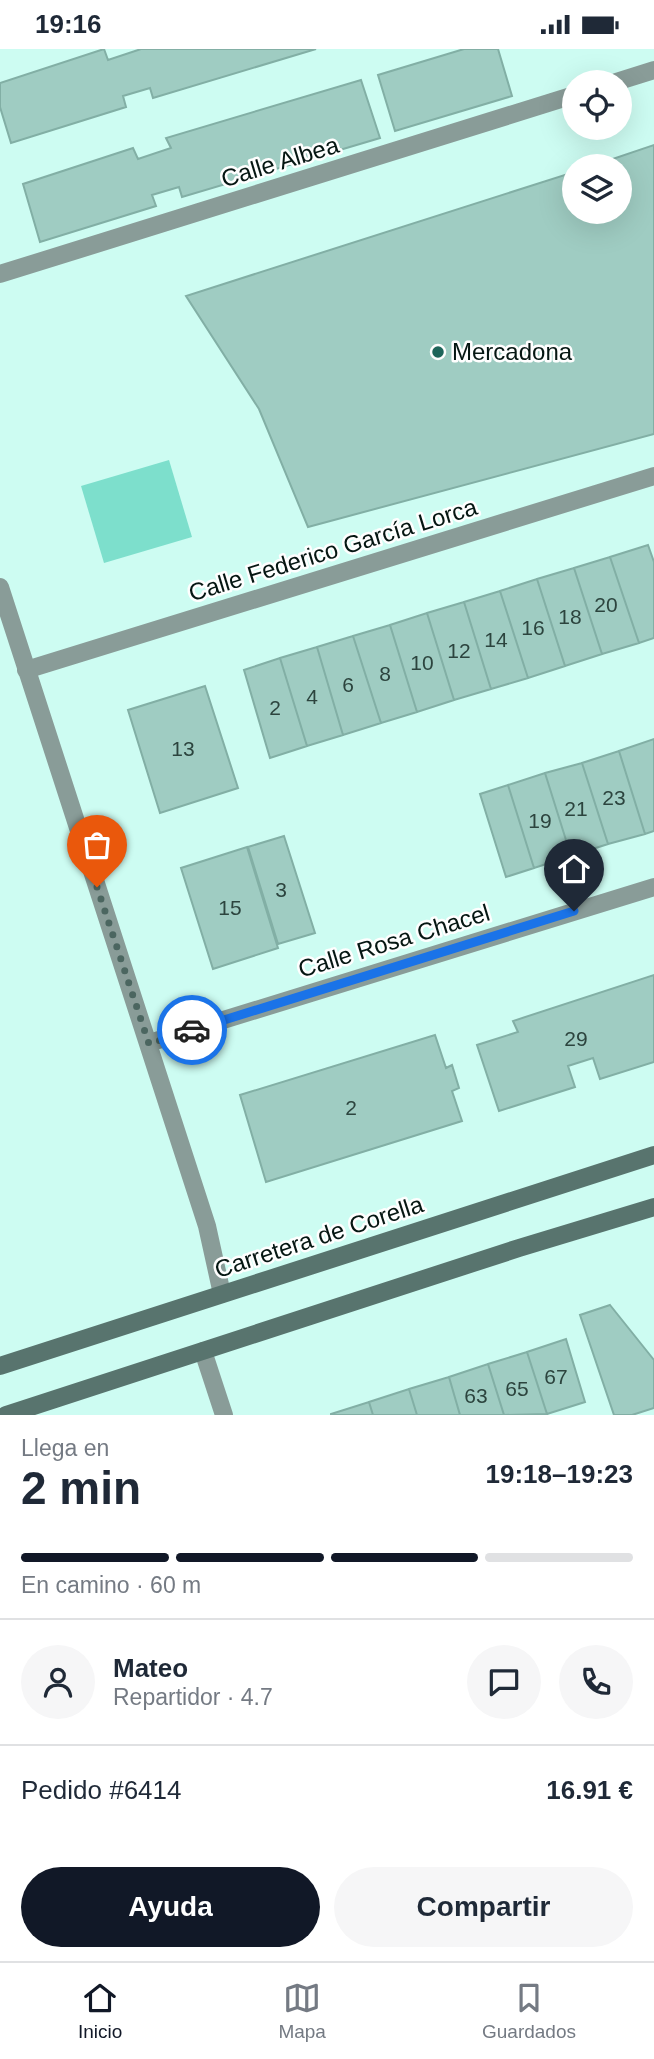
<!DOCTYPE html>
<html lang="es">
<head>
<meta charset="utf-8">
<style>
  :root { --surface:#fff; --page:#f6f6f7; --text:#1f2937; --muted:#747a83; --line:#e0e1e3; --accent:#111827 }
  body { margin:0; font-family:Arial,sans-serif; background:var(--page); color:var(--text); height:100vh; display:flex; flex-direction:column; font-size:26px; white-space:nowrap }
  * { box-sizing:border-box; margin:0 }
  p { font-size:23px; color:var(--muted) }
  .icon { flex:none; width:38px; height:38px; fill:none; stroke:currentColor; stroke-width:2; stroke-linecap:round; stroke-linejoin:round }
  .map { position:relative; height:1366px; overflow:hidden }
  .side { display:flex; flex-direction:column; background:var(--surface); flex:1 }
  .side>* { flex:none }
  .buttons { position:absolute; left:562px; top:21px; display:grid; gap:14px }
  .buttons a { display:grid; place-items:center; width:70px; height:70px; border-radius:50%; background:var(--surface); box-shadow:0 7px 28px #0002; font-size:35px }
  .pin { position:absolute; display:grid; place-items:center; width:60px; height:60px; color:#fff; margin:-72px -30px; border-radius:50% 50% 50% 0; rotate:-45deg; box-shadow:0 0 7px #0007 }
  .pin .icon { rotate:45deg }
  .courier { position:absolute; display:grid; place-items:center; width:70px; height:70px; margin:-35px; border:5px solid #1a73e8; border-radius:50%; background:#fff; color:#222; box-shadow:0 2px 9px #0007 }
  .headline em { font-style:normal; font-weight:700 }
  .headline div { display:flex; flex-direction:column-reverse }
  .headline { display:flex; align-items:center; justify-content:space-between; height:119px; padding:0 21px }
  h1 { font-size:46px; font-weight:700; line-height:52px }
  .bar { display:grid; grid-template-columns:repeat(4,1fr); gap:10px 7px; align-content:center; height:84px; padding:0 21px }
  .bar i { height:9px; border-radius:5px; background:var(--line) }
  .bar .on { background:var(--accent) }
  .bar p { grid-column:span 4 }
  .line { display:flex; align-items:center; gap:18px; padding:0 21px; border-top:2px solid var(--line) }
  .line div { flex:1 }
  .round { display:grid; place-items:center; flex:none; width:74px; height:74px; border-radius:37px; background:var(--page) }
  .action { display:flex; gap:14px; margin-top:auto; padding:14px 21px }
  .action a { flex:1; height:80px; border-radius:42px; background:var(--accent); color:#fff; font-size:28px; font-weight:700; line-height:80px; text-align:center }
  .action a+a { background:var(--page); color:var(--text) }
  .status { display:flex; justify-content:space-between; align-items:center; height:49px; padding:0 35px; background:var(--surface); direction:ltr }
  .status svg { height:19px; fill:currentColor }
  .tabs { display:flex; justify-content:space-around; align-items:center; height:98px; border-top:2px solid var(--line); background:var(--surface); font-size:19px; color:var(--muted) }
  .tabs a { display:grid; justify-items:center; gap:4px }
  .tabs .on { color:var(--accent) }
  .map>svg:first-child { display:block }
  .green { fill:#7ddfcc }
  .building { fill:#9fccc2; stroke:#82afa5; stroke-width:2 }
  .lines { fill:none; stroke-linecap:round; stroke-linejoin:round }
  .minor { stroke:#899c98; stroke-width:18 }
  .secondary { stroke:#58746e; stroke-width:18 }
  .done { stroke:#4b6660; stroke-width:7; stroke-dasharray:0 12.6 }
  .route { stroke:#1a73e8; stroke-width:9 }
  .poi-dot { fill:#1e655a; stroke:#fefefe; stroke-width:2.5 }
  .labels { text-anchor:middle; stroke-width:5; stroke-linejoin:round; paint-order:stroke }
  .number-label { font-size:21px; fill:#2c443e }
  .street-label { font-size:24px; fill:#051612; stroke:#fefefe }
  .poi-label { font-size:24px; fill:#051612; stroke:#fefefe; text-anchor:start }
</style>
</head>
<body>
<div class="status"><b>19:16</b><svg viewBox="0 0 49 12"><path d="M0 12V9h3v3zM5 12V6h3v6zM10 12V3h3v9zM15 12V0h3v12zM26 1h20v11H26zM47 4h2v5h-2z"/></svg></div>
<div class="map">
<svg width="654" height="1366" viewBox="0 0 654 1366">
  <rect width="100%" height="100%" fill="#cdfcf2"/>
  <path class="green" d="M 169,411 L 192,488 L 104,514 L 81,437 Z"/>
  <path class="building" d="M 104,0 L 108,11 L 141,0 L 316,0 L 153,49 L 150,39 L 123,47 L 126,58 L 11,94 L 0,58 L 0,34 Z
    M 464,0 L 498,0 L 512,47 L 395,82 L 378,26 Z
    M 361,31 L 380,89 L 182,148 L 179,138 L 152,146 L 156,157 L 40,193 L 23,135 L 133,99 L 138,110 L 171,99 L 166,89 Z
    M 654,96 L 654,385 L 308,478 L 259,360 L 186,247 L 574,123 L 574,163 L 620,163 L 620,117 L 592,117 Z
    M 648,496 L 654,513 L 654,589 L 639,594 L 610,508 Z
    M 610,508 L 639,594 L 602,605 L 574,519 Z
    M 574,519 L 602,605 L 565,617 L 537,530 Z
    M 537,530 L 565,617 L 528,629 L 500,542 Z
    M 500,542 L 528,629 L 491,640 L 464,553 Z
    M 464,553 L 491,640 L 454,651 L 427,564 Z
    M 427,564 L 454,651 L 417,663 L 390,576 Z
    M 390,576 L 417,663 L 381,674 L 353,587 Z
    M 353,587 L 381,674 L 343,686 L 317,598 Z
    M 317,598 L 343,686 L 307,697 L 280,609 Z
    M 280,609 L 307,697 L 270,709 L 244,621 Z
    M 205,637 L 238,739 L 160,764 L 128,661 Z
    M 654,690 L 654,782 L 645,785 L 619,702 Z
    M 619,702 L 645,785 L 608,795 L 582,714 Z
    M 582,714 L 608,795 L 571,807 L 545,724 Z
    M 545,724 L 571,807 L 534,819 L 508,736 Z
    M 508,736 L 534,819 L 506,828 L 480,745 Z
    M 284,787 L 315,884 L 278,895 L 248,798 Z
    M 247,798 L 278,899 L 213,920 L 181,819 Z
    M 654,926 L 654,1013 L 600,1030 L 593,1009 L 568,1017 L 575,1038 L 499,1062 L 477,996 L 518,983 L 513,972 Z
    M 435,986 L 446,1019 L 452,1016 L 459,1039 L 452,1042 L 462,1072 L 266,1133 L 240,1046 Z
    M 610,1256 L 654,1311 L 654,1359 L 632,1366 L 614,1366 L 580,1266 Z
    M 566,1290 L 585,1353 L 547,1365 L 527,1303 Z
    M 527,1303 L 547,1365 L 504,1366 L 488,1315 Z
    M 488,1315 L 504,1366 L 460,1366 L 449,1328 Z
    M 449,1328 L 460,1366 L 417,1366 L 409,1340 Z
    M 409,1340 L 417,1366 L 373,1366 L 369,1353 Z
    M 369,1353 L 373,1366 L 331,1366 L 331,1365 Z"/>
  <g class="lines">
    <path class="minor" d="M 616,33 L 654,21
      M 0,225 L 574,46
      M 0,538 L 207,1177 L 222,1245
      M 26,621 L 654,427
      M 149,994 L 654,838
      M 203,1302 L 224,1366"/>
    <path class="secondary" d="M 0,1317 L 654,1106
      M 6,1366 L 519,1199 L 654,1158"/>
  </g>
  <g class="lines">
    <path class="done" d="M 97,838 L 149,995 L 192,981"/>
    <path class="route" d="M 192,981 L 574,862"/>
  </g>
  <circle class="poi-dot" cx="438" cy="303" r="7"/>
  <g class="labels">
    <g class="number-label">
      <text x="606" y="563">20</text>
      <text x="570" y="575">18</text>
      <text x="533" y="586">16</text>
      <text x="496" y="598">14</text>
      <text x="459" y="609">12</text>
      <text x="422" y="621">10</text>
      <text x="385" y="632">8</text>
      <text x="348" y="643">6</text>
      <text x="312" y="655">4</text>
      <text x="275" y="666">2</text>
      <text x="183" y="707">13</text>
      <text x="614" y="756">23</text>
      <text x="576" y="767">21</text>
      <text x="540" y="779">19</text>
      <text x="281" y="848">3</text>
      <text x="230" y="866">15</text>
      <text x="576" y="997">29</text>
      <text x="351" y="1066">2</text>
      <text x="556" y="1335">67</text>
      <text x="517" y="1347">65</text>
      <text x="476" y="1354">63</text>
    </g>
    <g class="street-label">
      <text transform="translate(280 113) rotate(-17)" y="8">Calle Albea</text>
      <text transform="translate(333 501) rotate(-17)" y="8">Calle Federico García Lorca</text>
      <text transform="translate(394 892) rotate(-17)" y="8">Calle Rosa Chacel</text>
      <text transform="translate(319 1188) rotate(-18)" y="8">Carretera de Corella</text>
    </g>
    <g class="poi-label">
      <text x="452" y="311">Mercadona</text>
    </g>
  </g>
</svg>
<div class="buttons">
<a><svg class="icon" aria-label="locate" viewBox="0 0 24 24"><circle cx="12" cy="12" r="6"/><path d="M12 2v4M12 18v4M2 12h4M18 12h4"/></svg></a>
<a><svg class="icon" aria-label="layers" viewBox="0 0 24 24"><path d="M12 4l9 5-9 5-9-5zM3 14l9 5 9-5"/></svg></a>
</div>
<div class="pin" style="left:97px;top:838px;background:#ea580c"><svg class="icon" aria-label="bag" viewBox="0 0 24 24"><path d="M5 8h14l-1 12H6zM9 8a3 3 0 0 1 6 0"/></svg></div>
<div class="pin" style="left:574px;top:862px;background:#1f2937"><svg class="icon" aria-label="home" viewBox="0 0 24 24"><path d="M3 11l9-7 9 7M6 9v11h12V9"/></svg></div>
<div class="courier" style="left:192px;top:981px"><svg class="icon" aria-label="car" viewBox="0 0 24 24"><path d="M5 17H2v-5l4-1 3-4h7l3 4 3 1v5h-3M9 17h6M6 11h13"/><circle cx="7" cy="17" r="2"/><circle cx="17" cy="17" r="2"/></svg></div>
</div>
<section class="side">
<div class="headline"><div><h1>2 min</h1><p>Llega en</p></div><em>19:18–19:23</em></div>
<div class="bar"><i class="on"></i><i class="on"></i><i class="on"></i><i></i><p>En camino · 60 m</p></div>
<div class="line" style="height:126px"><a class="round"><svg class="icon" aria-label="person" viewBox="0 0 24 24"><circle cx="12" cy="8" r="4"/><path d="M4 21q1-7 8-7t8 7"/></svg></a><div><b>Mateo</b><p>Repartidor · 4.7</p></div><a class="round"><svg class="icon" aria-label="chat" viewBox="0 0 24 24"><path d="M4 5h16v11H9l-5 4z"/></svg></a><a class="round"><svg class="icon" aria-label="phone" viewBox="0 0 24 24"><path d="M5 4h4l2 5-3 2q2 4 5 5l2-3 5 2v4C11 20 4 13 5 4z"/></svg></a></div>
<div class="line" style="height:91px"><div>Pedido #6414</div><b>16.91 €</b></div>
<div class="action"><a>Ayuda</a><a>Compartir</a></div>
</section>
<nav class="tabs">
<a class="on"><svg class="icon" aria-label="home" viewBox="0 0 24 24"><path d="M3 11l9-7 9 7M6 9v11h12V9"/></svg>Inicio</a>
<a><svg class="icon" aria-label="map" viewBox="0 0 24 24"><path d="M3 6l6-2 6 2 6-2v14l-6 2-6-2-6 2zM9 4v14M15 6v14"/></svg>Mapa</a>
<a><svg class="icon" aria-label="saved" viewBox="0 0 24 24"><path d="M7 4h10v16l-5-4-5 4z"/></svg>Guardados</a>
</nav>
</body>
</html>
